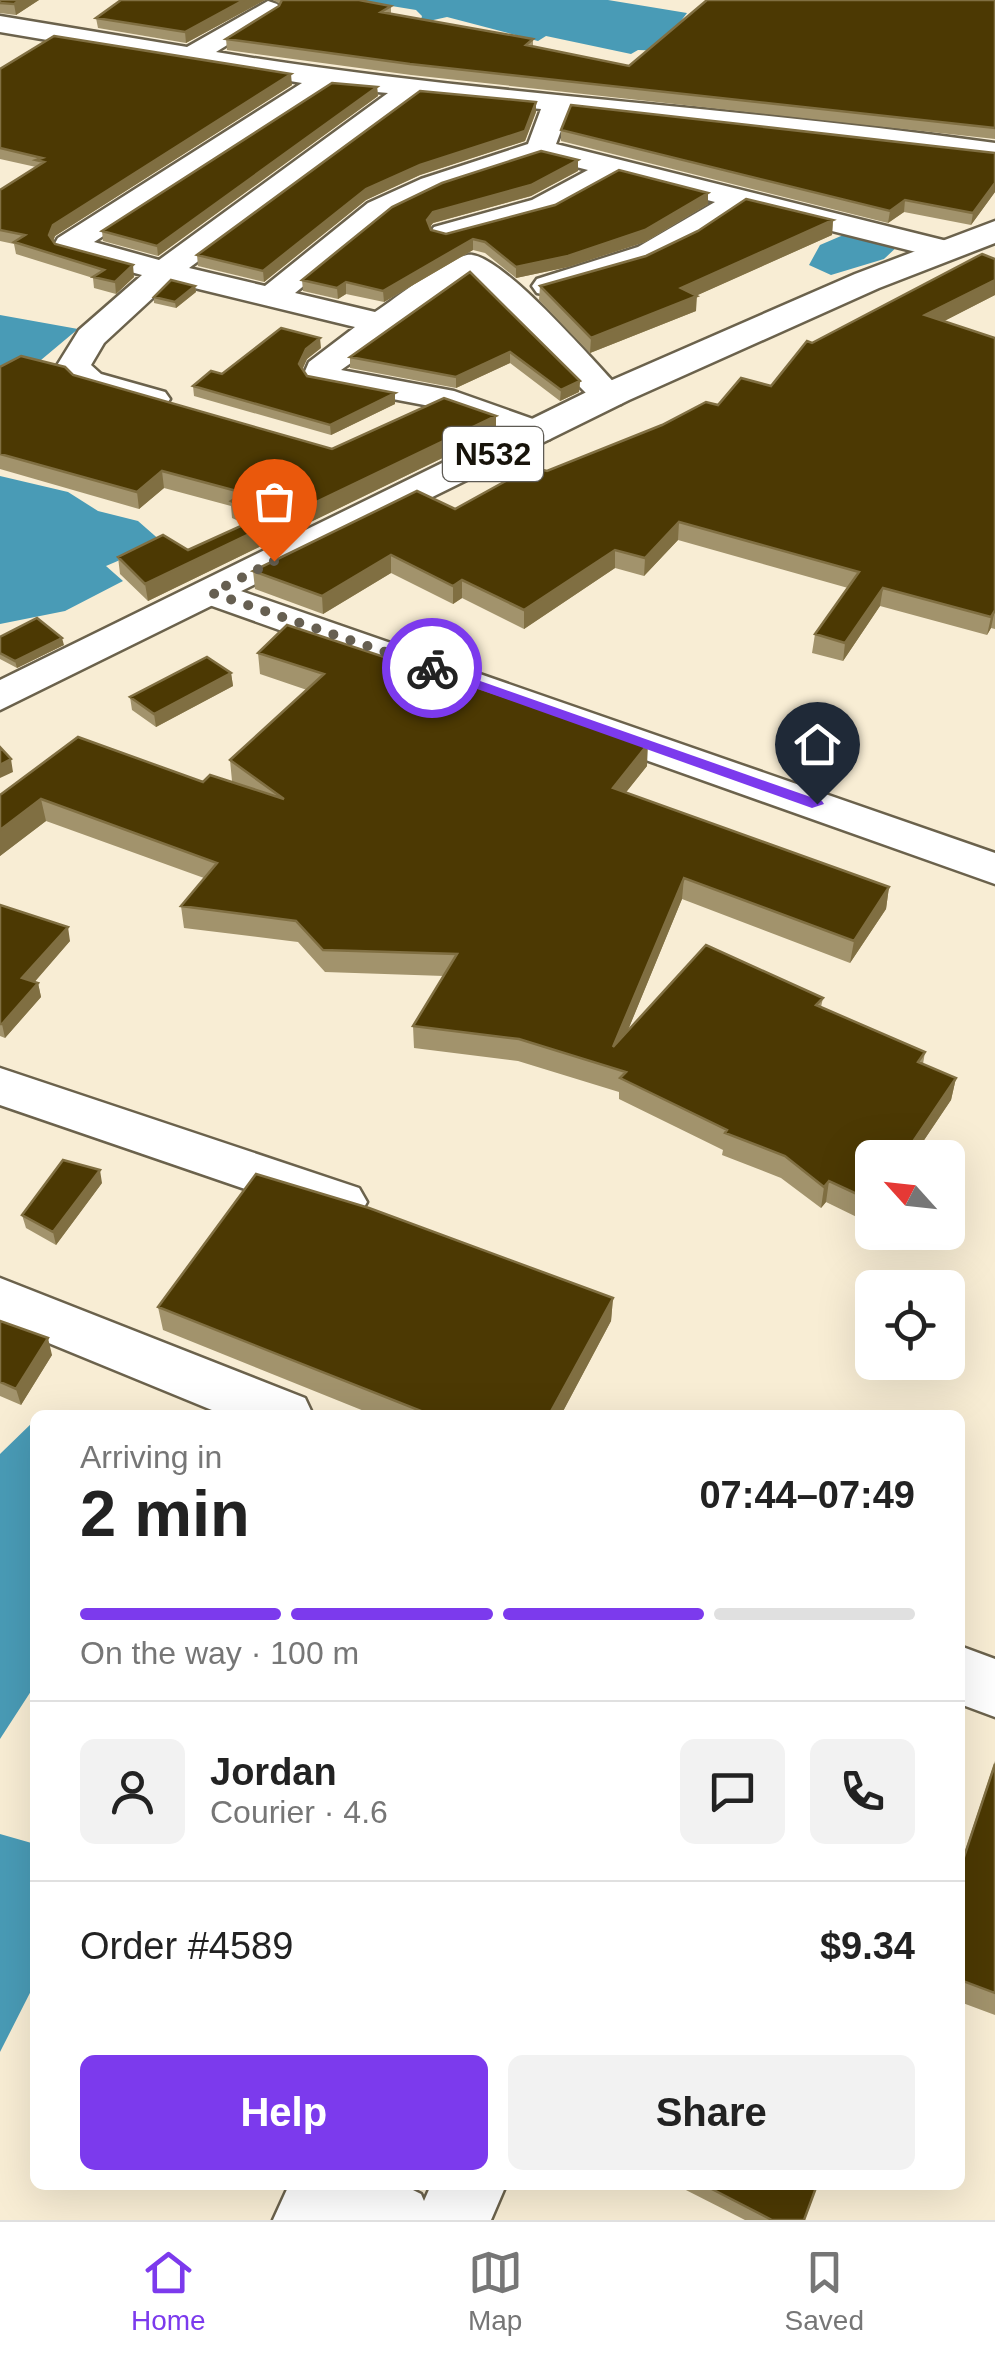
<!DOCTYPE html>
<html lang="en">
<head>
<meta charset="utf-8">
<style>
  :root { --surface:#fff; --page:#f2f2f2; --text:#222; --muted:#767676; --line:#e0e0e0; --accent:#7c3aed }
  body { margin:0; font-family:Arial,sans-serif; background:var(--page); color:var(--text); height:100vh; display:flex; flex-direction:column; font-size:38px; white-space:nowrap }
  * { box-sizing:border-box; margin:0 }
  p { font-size:32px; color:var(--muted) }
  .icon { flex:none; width:55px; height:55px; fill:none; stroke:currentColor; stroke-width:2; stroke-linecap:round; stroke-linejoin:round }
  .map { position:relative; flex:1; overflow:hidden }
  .sheet { position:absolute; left:30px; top:1410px; width:935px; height:780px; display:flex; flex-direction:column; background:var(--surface); border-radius:15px; box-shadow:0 10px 40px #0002 }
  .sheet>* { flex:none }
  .needle { width:65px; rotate:297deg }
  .controls { position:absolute; left:855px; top:1140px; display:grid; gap:20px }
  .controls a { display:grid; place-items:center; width:110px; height:110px; border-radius:15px; background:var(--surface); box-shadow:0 10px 40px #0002; font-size:50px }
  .pin { position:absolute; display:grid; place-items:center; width:85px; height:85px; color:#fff; margin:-102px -42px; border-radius:50% 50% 50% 0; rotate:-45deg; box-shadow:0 0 10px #0007 }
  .pin .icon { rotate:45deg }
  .courier { position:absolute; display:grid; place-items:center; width:100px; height:100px; margin:-50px; border:8px solid #7c3aed; border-radius:50%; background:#fff; color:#222; box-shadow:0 2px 12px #0007 }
  .head em { font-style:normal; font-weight:600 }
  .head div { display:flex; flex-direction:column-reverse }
  .head { display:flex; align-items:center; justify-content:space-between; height:170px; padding:0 50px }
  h1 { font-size:65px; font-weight:600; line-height:75px }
  .bar { display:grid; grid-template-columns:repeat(4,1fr); gap:15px 10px; align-content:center; height:120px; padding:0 50px }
  .bar i { height:12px; border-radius:8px; background:var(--line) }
  .bar .current { background:var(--accent) }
  .bar p { grid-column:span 4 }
  .line { display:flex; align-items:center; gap:25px; padding:0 50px; border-top:2px solid var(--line) }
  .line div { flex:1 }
  .round { display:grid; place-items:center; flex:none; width:105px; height:105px; border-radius:15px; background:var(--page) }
  .cta { display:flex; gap:20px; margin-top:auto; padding:20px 50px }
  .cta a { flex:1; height:115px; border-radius:15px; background:var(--accent); color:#fff; font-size:40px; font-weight:600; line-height:115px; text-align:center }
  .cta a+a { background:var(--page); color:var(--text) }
  .tab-bar { display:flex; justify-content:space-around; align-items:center; height:140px; border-top:2px solid var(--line); background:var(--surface); font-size:28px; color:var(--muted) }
  .tab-bar a { display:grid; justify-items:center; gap:5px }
  .tab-bar .current { color:var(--accent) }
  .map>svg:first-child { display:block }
  .water { fill:#499bb6 }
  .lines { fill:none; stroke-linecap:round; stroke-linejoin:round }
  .minor-casing { stroke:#6b624c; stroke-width:5 }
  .highway-casing { stroke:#6b624c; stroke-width:5 }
  .minor { fill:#fff; fill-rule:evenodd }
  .highway { fill:#fff; fill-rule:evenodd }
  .wall { fill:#a2936c }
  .shaded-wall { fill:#806f42 }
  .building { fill:#4c3903; stroke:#806f42; stroke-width:2.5 }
  .route { fill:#7c3aed }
  .done { stroke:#665f51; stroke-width:10; stroke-dasharray:0 18 }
  .labels { text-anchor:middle; stroke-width:10; stroke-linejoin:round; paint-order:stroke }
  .shield { fill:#fff; stroke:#5d5a54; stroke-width:2.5 }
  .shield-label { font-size:32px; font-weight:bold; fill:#17130a }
</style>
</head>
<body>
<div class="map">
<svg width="995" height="2220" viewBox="0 0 995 2220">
  <rect width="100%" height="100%" fill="#f8edd4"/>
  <path class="water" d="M 355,0 L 608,0 L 687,13 L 665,42 L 673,51 L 638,50 L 631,54 L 546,36 L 538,41 L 447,17 L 420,23 L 422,16 L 416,10 Z
    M 848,233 L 900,244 L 884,259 L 831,275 L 809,265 L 820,245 Z
    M 0,315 L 78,329 L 41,360 L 0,379 Z
    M 0,476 L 68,492 L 98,511 L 138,521 L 162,542 L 106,566 L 123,581 L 65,611 L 0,624 Z
    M 35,1420 L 35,1685 L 0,1739 L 0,1454 Z
    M 0,1834 L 35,1844 L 35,1983 L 0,2052 Z"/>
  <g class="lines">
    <defs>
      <path id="minor" d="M 268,1 L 277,4 L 281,9 L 277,14 L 216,52 C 474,95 736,106 995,143 L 995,161 L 568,112 L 556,144 L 955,243 L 959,250 L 944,259 L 744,209 C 702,240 589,306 537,293 L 532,286 L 537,279 L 638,247 L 715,202 L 618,177 L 554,212 L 445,242 L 434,239 L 430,233 L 434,227 L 532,200 L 588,170 L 541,158 L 441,191 L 390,215 L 295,293 L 375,312 C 398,297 441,261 467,255 C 497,248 597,365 621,390 L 626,397 L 621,404 L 597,404 L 471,278 L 341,370 L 454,391 L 550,425 L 555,432 L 550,439 L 538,442 L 435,407 L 308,383 L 303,376 L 309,362 L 355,327 L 170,282 L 104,343 L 91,365 L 101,374 L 165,392 L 170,399 L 165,406 L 153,409 L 77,388 L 56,367 L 79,330 L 142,275 L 58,252 L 54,245 L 58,238 L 302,83 L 0,32 L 0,16 L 187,47 ZM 332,88 L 388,93 L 159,260 L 94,242 ZM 419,97 L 541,109 L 528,144 L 421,179 L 368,203 L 265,286 L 189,268 Z
        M 212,581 L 995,853 L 995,884 L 198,601 L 193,593 L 198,585 Z
        M 0,1068 L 359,1188 L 367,1202 L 359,1216 L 341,1222 L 0,1105 Z
        M 0,1278 L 305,1398 L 313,1415 L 224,1415 L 0,1323 Z
        M 960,1646 L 995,1659 L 995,1717 L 960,1704 Z
        M 289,2185 L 403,2185 L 421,2194 L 424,2201 L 431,2185 L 506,2185 L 491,2220 L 273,2220 Z"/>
      <path id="highway" d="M 995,221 L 995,243 L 879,288 L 629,400 L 0,710 L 0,680 L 603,384 L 855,274 Z"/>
    </defs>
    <use href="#minor" class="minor-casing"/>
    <use href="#highway" class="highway-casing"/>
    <use href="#minor" class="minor"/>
    <use href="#highway" class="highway"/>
  </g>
  <path class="wall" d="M 0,0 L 39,0 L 16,15 L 0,13 Z
    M 121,0 L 265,0 L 186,43 L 98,28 L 96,18 Z
    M 273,0 L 359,0 L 391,6 L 391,14 L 533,39 L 533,46 L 629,66 L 995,0 L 995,139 L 411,75 L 227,50 L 226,39 L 279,6 L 280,4 Z
    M 0,69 L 292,85 L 55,236 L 53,241 L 55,244 L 134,277 L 116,294 L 94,288 L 93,278 L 16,254 L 14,244 L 0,241 L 0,190 L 36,167 L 0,159 Z
    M 377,87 L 378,96 L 158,256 L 103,241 L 102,231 Z
    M 536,112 L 525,141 L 420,175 L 366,200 L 264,282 L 198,266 L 197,255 Z
    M 561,130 L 995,153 L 995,192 L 971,225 L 904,212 L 888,223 L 561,141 Z
    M 578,171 L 531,196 L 433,223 L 430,227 L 431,230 L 446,234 L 708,193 L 708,204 L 645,242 L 568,267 L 516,278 L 485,253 L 473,250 L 384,302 L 346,294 L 338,299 L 303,291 L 302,280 L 392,207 Z
    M 833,220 L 832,235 L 695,296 L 696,311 L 590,353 L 539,300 L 540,286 Z
    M 995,259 L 995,295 L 944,321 L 995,338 L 995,629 L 991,628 L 987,635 L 880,606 L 843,661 L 812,653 L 815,634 L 848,588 L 678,540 L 644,576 L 615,568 L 524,629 L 462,598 L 453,604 L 391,573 L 323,614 L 255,589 L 253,571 L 455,509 L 547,471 L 718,405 L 771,386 L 812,343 Z
    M 470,272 L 580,381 L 579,392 L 560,401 L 510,363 L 456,388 L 350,368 L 350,357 Z
    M 195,286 L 196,292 L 176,308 L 154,303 L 154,297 Z
    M 321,348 L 307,359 L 302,369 L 307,376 L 395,404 L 331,435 L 194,396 L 193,386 Z
    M 0,367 L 73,375 L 332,449 L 496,432 L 148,601 L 120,574 L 118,557 L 188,550 L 245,524 L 232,518 L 231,506 L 164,488 L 139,509 L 0,469 Z
    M 0,637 L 64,645 L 17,668 L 0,659 Z
    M 258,653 L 647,766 L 625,793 L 889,887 L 886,909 L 850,963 L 682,899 L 627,1032 L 823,998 L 821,1007 L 925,1052 L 923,1064 L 956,1078 L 951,1100 L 912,1158 L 872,1158 L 872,1214 L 867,1222 L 826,1202 L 821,1208 L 781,1178 L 722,1155 L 723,1150 L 619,1099 L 619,1092 L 518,1061 L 414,1048 L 413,1026 L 444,976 L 325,972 L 298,942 L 184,928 L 181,906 L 204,878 L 46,821 L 0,856 L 0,795 L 203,782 L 232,781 L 230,760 L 307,690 L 260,674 Z
    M 231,673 L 233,686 L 156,727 L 132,710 L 130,697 Z
    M 0,905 L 70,941 L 34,982 L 38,983 L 41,997 L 5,1038 L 0,1036 Z
    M 102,1183 L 56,1245 L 26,1228 L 22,1215 Z
    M 613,1298 L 611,1321 L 561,1415 L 374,1415 L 163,1330 L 158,1307 Z
    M 0,1321 L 52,1355 L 21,1405 L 0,1396 Z
    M 995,1761 L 995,2015 L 960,2002 L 960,1866 Z
    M 676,2185 L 817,2185 L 804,2220 L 745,2220 Z"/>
  <path class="shaded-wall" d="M 20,0 L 39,0 L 16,15 L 14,4 Z
    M 244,0 L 265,0 L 186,43 L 185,32 Z
    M 291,74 L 292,85 L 55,236 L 51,247 L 49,235 L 53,225 Z
    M 377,87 L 378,96 L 158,256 L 157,246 Z
    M 536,102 L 536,112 L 525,141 L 420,175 L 366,200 L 264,282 L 263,271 L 366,189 Z
    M 578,160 L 578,171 L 531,196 L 433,223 L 427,231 L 427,220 L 433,212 Z
    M 995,183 L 995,192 L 971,225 L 973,213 Z
    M 708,193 L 708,204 L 645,242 L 568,267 L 516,278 L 516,267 Z
    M 905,200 L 904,212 L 888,223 L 890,211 Z
    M 833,220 L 832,235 L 680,303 L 681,288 Z
    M 473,239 L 473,250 L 384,302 L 383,291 Z
    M 133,265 L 134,277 L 116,294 L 115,282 Z
    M 995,280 L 995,295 L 923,332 L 925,315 Z
    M 346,282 L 346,294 L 338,299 L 337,288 Z
    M 195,286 L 196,292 L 176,308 L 175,302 Z
    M 697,296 L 696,311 L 590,353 L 591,338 Z
    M 320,338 L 321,348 L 307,359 L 300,375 L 299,364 L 306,349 Z
    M 510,352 L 510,363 L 456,388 L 456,377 Z
    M 580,381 L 579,392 L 560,401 L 561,390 Z
    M 395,393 L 395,404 L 331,435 L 330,425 Z
    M 496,416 L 496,432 L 148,601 L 145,584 Z
    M 162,471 L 164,488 L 139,509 L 137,492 Z
    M 679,522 L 678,540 L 644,576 L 645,558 Z
    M 615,550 L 615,568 L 524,629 L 524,610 Z
    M 391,555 L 391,573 L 323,614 L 322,596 Z
    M 462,580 L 462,598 L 453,604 L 453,586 Z
    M 883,588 L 880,606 L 843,661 L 845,643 Z
    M 995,610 L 991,628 L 987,635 L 991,617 Z
    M 62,638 L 64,645 L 17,668 L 15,661 Z
    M 231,673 L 233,686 L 156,727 L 154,714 Z
    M 648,744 L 647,766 L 612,810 L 613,788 Z
    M 11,759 L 13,772 L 0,778 L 0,765 Z
    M 41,799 L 46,821 L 0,856 L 0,830 Z
    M 684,878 L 682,899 L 612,1069 L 613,1047 Z
    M 889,887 L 886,909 L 850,963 L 854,941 Z
    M 68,927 L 70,941 L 26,992 L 22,978 Z
    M 38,983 L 41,997 L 5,1038 L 2,1024 Z
    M 956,1078 L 951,1100 L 912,1158 L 902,1158 Z
    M 100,1170 L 102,1183 L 56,1245 L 53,1232 Z
    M 829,1181 L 826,1202 L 821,1208 L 824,1187 Z
    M 872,1199 L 872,1214 L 867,1222 L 872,1201 Z
    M 613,1298 L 611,1321 L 561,1415 L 549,1415 Z
    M 48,1338 L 52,1355 L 21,1405 L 16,1389 Z"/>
  <path class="building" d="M 0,0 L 20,0 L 14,4 L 0,3 Z
    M 121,0 L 244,0 L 185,32 L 96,18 Z
    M 282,0 L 359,0 L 391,6 L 381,12 L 533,39 L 526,45 L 629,66 L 707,0 L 995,0 L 995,128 L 410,64 L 226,39 L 279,6 Z
    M 54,36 L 291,74 L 53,225 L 49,235 L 55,244 L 133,265 L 115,282 L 93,277 L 104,270 L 14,242 L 25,235 L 0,230 L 0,190 L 44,162 L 36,160 L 42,158 L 0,148 L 0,69 Z
    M 332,83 L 377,87 L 157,246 L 102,231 Z
    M 420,91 L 536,102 L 525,131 L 420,165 L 366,189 L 263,271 L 197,255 Z
    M 571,105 L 995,153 L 995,183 L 973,213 L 905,200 L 890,211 L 561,130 Z
    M 541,151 L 578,160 L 531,185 L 433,212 L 427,220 L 431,230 L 446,234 L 555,205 L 619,170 L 708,193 L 645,230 L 568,256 L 516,267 L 485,242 L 473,239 L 383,291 L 346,282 L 337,288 L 302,280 L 392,207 L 442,183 Z
    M 746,199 L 833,220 L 681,288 L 697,296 L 591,338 L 540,286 L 646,256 L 698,231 Z
    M 982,254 L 995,259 L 995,280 L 925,315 L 995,338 L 995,610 L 991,617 L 883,588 L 845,643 L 815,634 L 859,572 L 679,522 L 645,558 L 615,550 L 524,610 L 462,580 L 453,586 L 391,555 L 322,596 L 253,571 L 417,491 L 455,509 L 531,467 L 547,471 L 662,425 L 706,402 L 718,405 L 741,378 L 771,386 L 807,341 L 812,343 Z
    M 470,272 L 580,381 L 561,390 L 510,352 L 456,377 L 350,357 Z
    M 171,280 L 195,286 L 175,302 L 154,297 Z
    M 281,328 L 320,338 L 306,349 L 299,364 L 307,376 L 395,393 L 330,425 L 193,386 L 211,371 L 222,374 Z
    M 21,356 L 65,367 L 73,375 L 332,449 L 444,398 L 496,416 L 145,584 L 118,557 L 163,535 L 188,550 L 263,516 L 231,501 L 244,493 L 162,471 L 137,492 L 0,454 L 0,367 Z
    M 37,618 L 62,638 L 15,661 L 0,653 L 0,637 Z
    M 287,625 L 648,744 L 613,788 L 889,887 L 854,941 L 684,878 L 613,1047 L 706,945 L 823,998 L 816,1005 L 925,1052 L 918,1062 L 956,1078 L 902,1158 L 872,1158 L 872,1201 L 829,1181 L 824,1187 L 785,1156 L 725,1133 L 727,1130 L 620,1078 L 626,1072 L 519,1039 L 413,1026 L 457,954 L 323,950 L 296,921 L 181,906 L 217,863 L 41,799 L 0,830 L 0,795 L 78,737 L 203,782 L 210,775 L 284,799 L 230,760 L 324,674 L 258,653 Z
    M 207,657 L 231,673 L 154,714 L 130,697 Z
    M 0,747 L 11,759 L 0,765 Z
    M 0,905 L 68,927 L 22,978 L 38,983 L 2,1024 L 0,1024 Z
    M 63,1160 L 100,1170 L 53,1232 L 22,1215 Z
    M 256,1174 L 369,1208 L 613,1298 L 549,1415 L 431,1415 L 158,1307 Z
    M 0,1321 L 48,1338 L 16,1389 L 0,1382 Z
    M 995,1764 L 995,1993 L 960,1980 L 960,1869 Z
    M 704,2185 L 817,2185 L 804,2220 L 772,2220 Z"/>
  <path class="route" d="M 432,664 L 822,801 L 824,804 L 812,808 L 427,671 Z"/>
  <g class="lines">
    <path class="done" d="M 274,561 L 212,593 L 432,668"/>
  </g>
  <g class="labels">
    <rect class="shield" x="443" y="427" width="100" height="54" rx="8"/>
    <g class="shield-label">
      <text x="493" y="465">N532</text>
    </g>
  </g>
</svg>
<div class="controls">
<a><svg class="needle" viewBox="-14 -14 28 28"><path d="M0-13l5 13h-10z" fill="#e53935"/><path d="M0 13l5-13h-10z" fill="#767676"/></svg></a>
<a><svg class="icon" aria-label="locate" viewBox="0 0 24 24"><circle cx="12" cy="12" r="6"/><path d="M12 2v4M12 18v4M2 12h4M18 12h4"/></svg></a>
</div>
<div class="pin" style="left:274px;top:561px;background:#ea580c"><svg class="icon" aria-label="bag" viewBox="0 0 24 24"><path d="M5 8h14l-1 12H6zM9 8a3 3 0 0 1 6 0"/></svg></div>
<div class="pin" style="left:817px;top:804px;background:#1f2937"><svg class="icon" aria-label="home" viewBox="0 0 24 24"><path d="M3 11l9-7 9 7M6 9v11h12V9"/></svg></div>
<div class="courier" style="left:432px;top:668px"><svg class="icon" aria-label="bike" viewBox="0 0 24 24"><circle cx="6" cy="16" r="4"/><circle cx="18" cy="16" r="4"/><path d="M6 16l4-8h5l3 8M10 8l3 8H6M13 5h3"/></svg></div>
<section class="sheet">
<div class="head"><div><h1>2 min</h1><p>Arriving in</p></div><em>07:44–07:49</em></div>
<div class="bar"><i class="current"></i><i class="current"></i><i class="current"></i><i></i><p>On the way · 100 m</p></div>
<div class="line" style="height:180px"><a class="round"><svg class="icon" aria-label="person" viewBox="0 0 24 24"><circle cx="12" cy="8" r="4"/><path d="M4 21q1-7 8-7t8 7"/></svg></a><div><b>Jordan</b><p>Courier · 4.6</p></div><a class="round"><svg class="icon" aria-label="chat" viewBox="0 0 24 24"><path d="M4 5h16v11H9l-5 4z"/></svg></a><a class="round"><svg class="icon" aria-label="phone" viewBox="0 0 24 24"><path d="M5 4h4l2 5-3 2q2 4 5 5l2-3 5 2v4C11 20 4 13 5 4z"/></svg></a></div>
<div class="line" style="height:130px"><div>Order #4589</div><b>$9.34</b></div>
<div class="cta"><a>Help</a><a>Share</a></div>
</section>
</div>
<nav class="tab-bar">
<a class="current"><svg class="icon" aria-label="home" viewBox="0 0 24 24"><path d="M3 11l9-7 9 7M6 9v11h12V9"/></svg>Home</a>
<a><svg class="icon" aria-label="map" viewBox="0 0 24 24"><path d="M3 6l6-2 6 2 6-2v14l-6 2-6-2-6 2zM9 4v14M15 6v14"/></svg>Map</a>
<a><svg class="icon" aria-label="saved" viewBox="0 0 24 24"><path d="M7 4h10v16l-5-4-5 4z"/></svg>Saved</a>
</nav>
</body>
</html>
